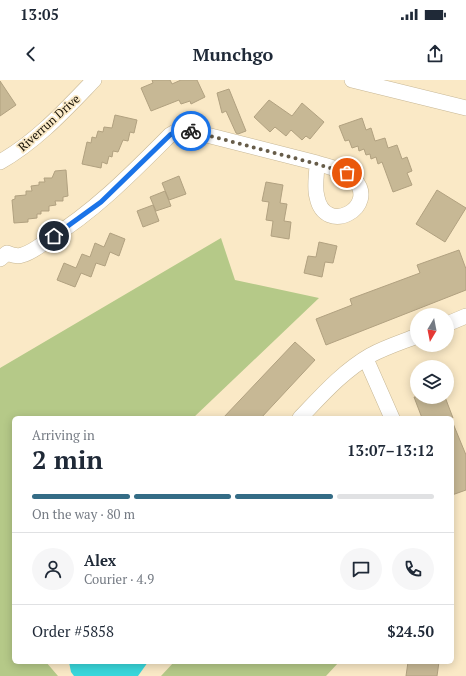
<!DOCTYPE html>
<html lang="en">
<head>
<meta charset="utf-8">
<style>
  :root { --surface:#fff; --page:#f6f6f7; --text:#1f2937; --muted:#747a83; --line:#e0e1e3; --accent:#346c86 }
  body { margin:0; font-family:"PT Serif",serif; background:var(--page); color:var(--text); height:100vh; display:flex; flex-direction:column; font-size:15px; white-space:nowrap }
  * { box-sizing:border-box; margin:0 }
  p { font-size:13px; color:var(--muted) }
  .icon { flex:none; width:22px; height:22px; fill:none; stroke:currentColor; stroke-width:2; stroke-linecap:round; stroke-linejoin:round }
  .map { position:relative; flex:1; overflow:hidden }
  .sheet { position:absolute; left:12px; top:336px; width:442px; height:248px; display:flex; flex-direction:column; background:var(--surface); border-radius:6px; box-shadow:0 2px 10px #0003 }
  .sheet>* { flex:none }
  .needle { width:26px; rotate:190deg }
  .buttons { position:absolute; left:410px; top:228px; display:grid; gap:8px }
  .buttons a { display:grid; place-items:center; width:44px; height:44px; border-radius:50%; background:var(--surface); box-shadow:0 2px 10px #0003; font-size:20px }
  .pin { position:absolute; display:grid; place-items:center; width:34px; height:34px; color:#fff; margin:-17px; border:2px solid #fff; border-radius:50%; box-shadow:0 1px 4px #0007 }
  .courier { position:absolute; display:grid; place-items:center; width:40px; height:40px; margin:-20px; border:3px solid #1a73e8; border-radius:50%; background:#fff; color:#222; box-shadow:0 1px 5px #0007 }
  .head em { font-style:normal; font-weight:700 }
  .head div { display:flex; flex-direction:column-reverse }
  .head { display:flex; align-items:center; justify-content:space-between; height:68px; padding:0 20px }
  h1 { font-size:26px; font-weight:700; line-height:30px }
  .bar { display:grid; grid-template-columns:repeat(4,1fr); gap:6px 4px; align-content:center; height:48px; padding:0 20px }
  .bar i { height:5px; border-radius:3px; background:var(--line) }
  .bar .selected { background:var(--accent) }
  .bar p { grid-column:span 4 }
  .line { display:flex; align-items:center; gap:10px; padding:0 20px; border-top:1px solid var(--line) }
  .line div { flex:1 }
  .round { display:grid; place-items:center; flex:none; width:42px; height:42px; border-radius:21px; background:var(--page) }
  .status { display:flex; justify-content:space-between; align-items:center; height:28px; padding:0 20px; background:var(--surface); direction:ltr }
  .status svg { height:11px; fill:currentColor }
  header { display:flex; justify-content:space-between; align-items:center; height:52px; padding:0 20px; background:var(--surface); font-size:18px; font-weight:700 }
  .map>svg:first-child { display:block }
  .green { fill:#b5c988 }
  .water { fill:#39d7db }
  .building { fill:#c7b895; stroke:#b1a180 }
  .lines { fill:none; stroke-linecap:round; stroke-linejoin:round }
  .minor-casing { stroke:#c7b795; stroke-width:16 }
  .minor { stroke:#fff; stroke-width:15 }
  .done { stroke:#665c49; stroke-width:4; stroke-dasharray:0 7.2 }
  .route { stroke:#1a73e8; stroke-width:5 }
  .labels { text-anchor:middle; stroke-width:3.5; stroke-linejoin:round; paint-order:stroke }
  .street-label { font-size:12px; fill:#161005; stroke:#fae9c6 }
</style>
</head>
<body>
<div class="status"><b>13:05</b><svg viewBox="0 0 49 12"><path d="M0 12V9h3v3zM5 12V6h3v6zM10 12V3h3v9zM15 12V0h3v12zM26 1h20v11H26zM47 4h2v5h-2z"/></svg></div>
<header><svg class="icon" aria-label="back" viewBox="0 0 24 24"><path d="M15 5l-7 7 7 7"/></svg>Munchgo<svg class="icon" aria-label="share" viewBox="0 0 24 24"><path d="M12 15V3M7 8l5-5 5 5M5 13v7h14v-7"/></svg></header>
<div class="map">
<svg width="466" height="596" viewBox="0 0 466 596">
  <rect width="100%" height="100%" fill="#fae9c6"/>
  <path class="green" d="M 221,158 L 235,200 L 319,218 L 193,338 L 14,338 L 14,582 L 46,582 L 58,596 L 0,596 L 0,288 Z
    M 174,582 L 339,582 L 326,596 L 161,596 Z"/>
  <path class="water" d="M 69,582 L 148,582 L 138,596 L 74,596 L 71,592 Z"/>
  <path class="building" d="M 152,0 L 170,0 L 172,4 L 181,0 L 197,0 L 205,17 L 191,24 L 190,21 L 181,24 L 179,20 L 151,31 L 141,8 L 153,3 Z
    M 0,1 L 16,25 L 0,36 Z
    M 229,9 L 246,51 L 238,54 L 236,53 L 226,31 L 222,33 L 217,13 Z
    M 269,20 L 292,36 L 302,23 L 324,42 L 310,59 L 306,56 L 302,60 L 291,50 L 286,56 L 275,47 L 270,52 L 254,37 Z
    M 115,35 L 137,40 L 134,53 L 130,52 L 128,61 L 123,60 L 118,72 L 113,71 L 112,77 L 109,76 L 107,84 L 102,82 L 101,88 L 82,84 L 87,62 L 91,63 L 92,57 L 96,58 L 98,51 L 103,52 L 104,47 L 112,48 Z
    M 362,38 L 366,50 L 371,48 L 375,61 L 385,58 L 388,68 L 397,65 L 402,79 L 407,77 L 412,91 L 407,93 L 412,105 L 393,112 L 382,82 L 378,84 L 376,77 L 371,79 L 370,74 L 366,75 L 364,69 L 359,71 L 358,66 L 352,68 L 349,60 L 345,61 L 339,46 Z
    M 66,90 L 68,116 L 63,117 L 63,121 L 55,121 L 56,125 L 49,126 L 49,131 L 41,131 L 41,134 L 37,134 L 37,138 L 28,139 L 28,142 L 14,143 L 12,120 L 15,119 L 15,116 L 26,115 L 26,111 L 32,111 L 31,106 L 39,105 L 39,102 L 45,102 L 44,98 L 52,98 L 55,91 Z
    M 179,96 L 186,114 L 169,120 L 162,103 Z
    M 266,102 L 283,105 L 280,123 L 287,124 L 284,141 L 291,142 L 289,159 L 271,156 L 273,141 L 266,140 L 269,122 L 262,121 Z
    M 437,110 L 466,128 L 445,162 L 416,144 Z
    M 165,111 L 171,126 L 156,131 L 150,117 Z
    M 153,125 L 159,141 L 143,147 L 137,131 Z
    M 110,153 L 125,159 L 119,176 L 110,172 L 105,186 L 96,183 L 91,197 L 81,193 L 75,207 L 57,200 L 64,183 L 76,188 L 82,174 L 90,177 L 95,163 L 104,167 Z
    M 319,162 L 337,166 L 333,183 L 325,182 L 322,197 L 304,193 L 308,176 L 316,177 Z
    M 459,170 L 466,189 L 466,210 L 326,265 L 316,239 L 352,225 L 350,219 L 420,193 L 417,185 Z
    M 295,262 L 315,280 L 261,338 L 223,338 Z
    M 414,317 L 445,317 L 453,338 L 422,338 Z
    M 452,341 L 466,375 L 466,410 L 452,415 Z
    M 408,582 L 439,582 L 437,596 L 406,596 Z"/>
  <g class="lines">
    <defs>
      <path id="minor" d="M 352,0 L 466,28
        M 0,82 C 37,61 65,30 94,0
        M 317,83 C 329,87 345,90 354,99 C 380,127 325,157 317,117 C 314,107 317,94 317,83 Z
        M 0,179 L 7,173 C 12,175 17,177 22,175 C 31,173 41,165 48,160 C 95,131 132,93 170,55 L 177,51 L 187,50 L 317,83
        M 447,244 L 466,236
        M 366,279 L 392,338
        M 300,338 C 322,315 343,291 371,275 C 386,267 402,262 417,256"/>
    </defs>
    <use href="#minor" class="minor-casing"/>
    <use href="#minor" class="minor"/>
  </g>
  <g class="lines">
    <path class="done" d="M 191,51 L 317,84 L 347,93"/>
    <path class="route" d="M 54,156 L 101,122 L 170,55 L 177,51 L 191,51"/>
  </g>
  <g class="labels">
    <g class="street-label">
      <text transform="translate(49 43) rotate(-42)" y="4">Riverrun Drive</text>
    </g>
  </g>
</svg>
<div class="buttons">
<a><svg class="needle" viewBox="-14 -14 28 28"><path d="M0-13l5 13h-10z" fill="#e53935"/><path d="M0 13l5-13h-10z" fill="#747a83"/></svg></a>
<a><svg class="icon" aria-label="layers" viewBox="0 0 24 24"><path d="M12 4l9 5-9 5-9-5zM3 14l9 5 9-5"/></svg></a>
</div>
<div class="pin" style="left:347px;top:93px;background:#ea580c"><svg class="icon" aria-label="bag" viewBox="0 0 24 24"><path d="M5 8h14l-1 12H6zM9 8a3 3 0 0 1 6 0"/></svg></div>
<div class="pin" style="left:54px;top:156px;background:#1f2937"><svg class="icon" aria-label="home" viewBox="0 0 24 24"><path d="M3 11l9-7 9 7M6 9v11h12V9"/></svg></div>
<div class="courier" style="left:191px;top:51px"><svg class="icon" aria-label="bike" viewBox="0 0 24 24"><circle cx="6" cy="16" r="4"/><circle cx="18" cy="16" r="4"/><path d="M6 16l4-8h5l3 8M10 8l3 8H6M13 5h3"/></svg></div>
<section class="sheet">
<div class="head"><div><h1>2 min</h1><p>Arriving in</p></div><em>13:07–13:12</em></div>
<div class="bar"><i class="selected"></i><i class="selected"></i><i class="selected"></i><i></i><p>On the way · 80 m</p></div>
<div class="line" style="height:72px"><a class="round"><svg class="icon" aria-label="person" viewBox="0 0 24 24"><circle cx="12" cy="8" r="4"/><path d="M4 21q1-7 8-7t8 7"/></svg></a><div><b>Alex</b><p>Courier · 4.9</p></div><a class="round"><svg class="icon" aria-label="chat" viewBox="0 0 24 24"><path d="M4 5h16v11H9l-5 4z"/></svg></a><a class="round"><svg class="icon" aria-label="phone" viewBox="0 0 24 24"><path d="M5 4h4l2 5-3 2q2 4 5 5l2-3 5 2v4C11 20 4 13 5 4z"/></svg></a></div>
<div class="line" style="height:52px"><div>Order #5858</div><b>$24.50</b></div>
</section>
</div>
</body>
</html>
